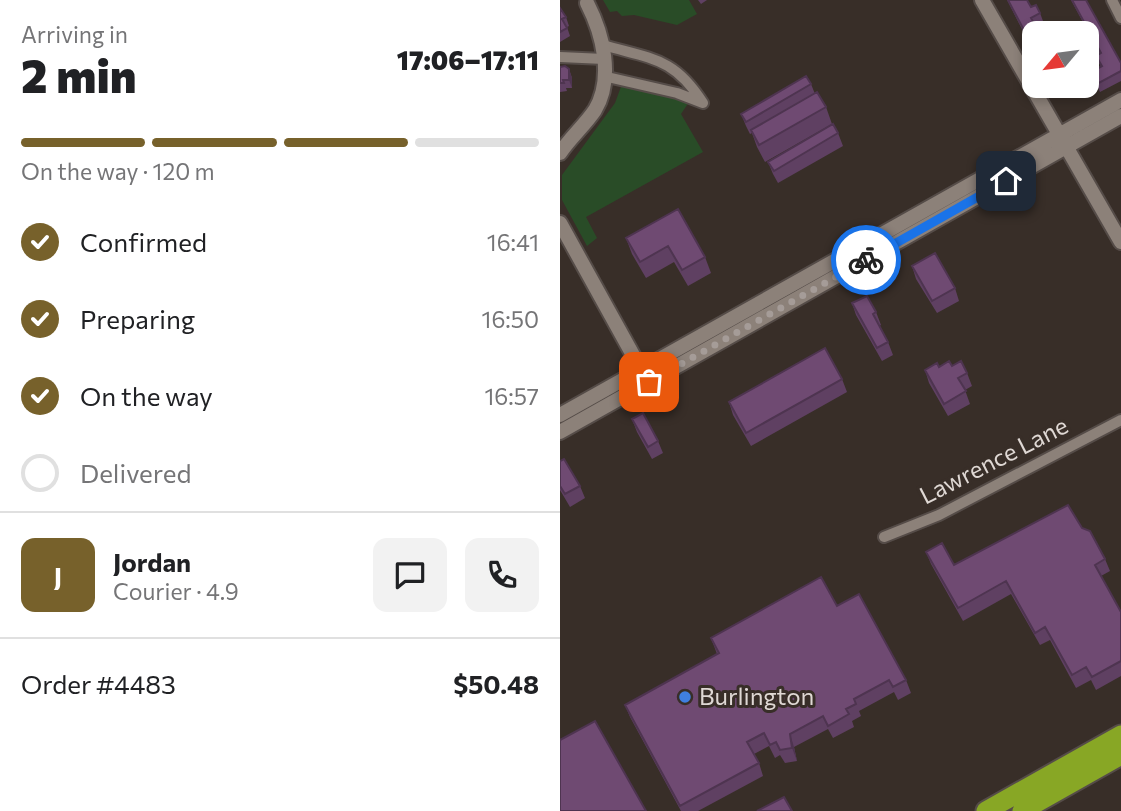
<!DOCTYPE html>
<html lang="en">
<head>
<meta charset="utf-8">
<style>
  :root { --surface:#fff; --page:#f2f2f2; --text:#202124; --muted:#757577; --line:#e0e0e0; --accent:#77612b }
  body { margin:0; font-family:Commissioner,sans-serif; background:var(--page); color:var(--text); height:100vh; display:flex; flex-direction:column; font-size:26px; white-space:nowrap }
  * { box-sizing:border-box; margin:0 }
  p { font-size:23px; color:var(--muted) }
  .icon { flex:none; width:38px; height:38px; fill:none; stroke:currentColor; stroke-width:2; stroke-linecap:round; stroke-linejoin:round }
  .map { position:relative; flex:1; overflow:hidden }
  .panel { display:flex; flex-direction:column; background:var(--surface); width:560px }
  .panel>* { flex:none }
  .needle { width:46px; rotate:241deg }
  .controls { position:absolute; left:462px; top:21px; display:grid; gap:14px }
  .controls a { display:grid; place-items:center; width:77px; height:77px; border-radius:14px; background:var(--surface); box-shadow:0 4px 10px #0003; font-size:35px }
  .pin { position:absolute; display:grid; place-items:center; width:60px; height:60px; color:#fff; margin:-30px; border-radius:14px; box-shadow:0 4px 10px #0006 }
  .courier { position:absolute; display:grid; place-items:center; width:70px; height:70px; margin:-35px; border:5px solid #1a73e8; border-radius:50%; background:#fff; color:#222; box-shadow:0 2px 9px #0007 }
  .summary em { font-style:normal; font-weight:800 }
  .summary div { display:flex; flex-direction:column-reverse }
  .summary { display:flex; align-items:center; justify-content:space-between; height:119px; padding:0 21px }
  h1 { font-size:46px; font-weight:800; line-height:52px }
  .bar { display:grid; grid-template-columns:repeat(4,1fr); gap:10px 7px; align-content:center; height:84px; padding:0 21px }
  .bar i { height:9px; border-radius:5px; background:var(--line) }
  .bar .on { background:var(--accent) }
  .bar p { grid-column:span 4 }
  .line { display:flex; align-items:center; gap:18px; padding:0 21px; border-top:2px solid var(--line) }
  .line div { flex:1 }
  .round { display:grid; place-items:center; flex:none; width:74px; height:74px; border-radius:14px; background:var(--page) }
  ol { padding:0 21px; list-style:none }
  li { display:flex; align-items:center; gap:21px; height:77px }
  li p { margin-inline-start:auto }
  li .icon { padding:7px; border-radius:50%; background:var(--accent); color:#fff; stroke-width:4 }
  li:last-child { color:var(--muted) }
  li i { width:38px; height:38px; border:4px solid var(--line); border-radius:50% }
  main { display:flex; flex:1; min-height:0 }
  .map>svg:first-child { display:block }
  .grass { fill:#294c27 }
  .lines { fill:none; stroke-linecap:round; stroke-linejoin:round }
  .street-casing { stroke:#554c48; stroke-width:14 }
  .secondary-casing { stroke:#554c48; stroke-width:18 }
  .highway-casing { stroke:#554c48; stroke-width:23 }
  .street { stroke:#8c8179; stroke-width:10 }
  .secondary { stroke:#8c8179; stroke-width:14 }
  .highway { stroke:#88a725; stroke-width:19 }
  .wall { fill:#5f4062 }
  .shaded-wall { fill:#4e3450 }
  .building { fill:#6f4a72; stroke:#4e3450; stroke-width:2 }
  .done { stroke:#a59c98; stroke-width:7; stroke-dasharray:0 12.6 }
  .route { stroke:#1a73e8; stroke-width:9 }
  .shop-dot { fill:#3f7fe0; stroke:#382e28; stroke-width:2.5 }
  .labels { text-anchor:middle; stroke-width:6; stroke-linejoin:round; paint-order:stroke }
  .street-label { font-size:24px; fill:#dfd8d4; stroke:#382e28 }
  .poi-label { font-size:24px; fill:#dfd8d4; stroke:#382e28; text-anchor:start }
</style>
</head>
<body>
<main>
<section class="panel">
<div class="summary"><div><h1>2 min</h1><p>Arriving in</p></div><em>17:06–17:11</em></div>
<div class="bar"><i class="on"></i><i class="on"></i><i class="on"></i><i></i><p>On the way · 120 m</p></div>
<ol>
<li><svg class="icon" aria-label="check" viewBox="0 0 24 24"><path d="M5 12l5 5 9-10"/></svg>Confirmed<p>16:41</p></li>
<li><svg class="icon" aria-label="check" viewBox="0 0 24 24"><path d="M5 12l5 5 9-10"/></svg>Preparing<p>16:50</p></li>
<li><svg class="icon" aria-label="check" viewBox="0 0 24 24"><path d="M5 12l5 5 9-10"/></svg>On the way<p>16:57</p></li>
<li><i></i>Delivered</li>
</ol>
<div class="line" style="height:126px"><b class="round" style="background:var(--accent);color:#fff">J</b><div><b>Jordan</b><p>Courier · 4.9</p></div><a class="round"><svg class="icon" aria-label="chat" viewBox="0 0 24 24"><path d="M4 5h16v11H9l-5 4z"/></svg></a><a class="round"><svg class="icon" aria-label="phone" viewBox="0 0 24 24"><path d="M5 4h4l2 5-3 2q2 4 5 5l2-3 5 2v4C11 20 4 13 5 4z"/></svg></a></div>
<div class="line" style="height:91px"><div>Order #4483</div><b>$50.48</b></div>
</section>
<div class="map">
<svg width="561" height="811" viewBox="0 0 561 811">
  <rect width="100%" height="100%" fill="#382e28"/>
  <path class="grass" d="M 43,0 L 129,0 L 137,14 L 117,25 L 74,15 L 62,16 L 57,11 L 50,12 Z
    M 62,84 L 118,96 L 129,102 L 121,114 L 143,152 L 26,217 L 37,238 L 27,246 L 2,200 L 2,175 L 55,103 Z"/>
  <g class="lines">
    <defs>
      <path id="street" d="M 552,0 L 561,18
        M 43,45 C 91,59 114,57 143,103
        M 0,57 L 44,59
        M 43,76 L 117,93 L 143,103
        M 324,537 L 379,515 L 561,420"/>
      <path id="secondary" d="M 422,0 L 561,242
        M 0,153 C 10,138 25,125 35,110 C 54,78 43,34 27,3
        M 0,223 L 84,375
        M 0,415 L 561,100
        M 0,432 L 561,116"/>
      <path id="highway" d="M 426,811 L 561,735
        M 462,811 L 561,755"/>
    </defs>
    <use href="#street" class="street-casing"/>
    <use href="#secondary" class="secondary-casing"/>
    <use href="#highway" class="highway-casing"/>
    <use href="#street" class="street"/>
    <use href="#secondary" class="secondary"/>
    <use href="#highway" class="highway"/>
  </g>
  <path class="wall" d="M 138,0 L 147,0 L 141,4 Z
    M 447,0 L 467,0 L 471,7 L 480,13 L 483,21 L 475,26 L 478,33 L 474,33 L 474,38 L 468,41 Z
    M 511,0 L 526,0 L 561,63 L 561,81 L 540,92 L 531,72 L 541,67 L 536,56 L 540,54 Z
    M 0,8 L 6,17 L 9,26 L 7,27 L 10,36 L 0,42 Z
    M 0,67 L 9,69 L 12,78 L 12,88 L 6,88 L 7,91 L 0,92 Z
    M 251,84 L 255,94 L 266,107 L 272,124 L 205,162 L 197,147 L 192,133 L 190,134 L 186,126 L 181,114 Z
    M 278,133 L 283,146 L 218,183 L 213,174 L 208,162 Z
    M 118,209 L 145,257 L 151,273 L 128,286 L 114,262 L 86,278 L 72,254 L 66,238 Z
    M 352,266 L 395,288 L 399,301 L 377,313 L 356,279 Z
    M 292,303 L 316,312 L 321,325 L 319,326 L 328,342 L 333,355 L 322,361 L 296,315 Z
    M 392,366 L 407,373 L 412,386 L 405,390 L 410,404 L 388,416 L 369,383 L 365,370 L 379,367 Z
    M 282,379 L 287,392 L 191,446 L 173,415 L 169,402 Z
    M 72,419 L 98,441 L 103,453 L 92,459 L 77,432 Z
    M 0,461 L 20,486 L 25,498 L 10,507 L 0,490 Z
    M 522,528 L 545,559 L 550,571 L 541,576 L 561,612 L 561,676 L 536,690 L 531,680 L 516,688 L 490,640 L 480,645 L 451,594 L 403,621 L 371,564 L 366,552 L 394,565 Z
    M 277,606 L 346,680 L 351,693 L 338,700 L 334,692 L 299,711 L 301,716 L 292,721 L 294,727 L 273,738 L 268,729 L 234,747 L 237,761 L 225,763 L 220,755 L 215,758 L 209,746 L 194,754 L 199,763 L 203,776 L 138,811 L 121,811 L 70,717 L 65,705 L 157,654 L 151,638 Z"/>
  <path class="shaded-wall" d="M 9,69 L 12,78 L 12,88 L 9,80 Z
    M 230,734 L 234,747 L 237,761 L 232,748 Z"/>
  <path class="building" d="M 448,0 L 467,0 L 471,7 L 476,5 L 480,13 L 471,18 L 476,27 L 465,32 Z
    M 512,0 L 526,0 L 561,63 L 561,71 L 537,84 L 531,72 L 542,66 L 536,56 L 541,53 Z
    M 0,8 L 6,17 L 2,19 L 7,28 L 0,32 Z
    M 5,66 L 9,69 L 9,80 L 3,80 L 4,83 L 0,83 L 0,67 Z
    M 246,76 L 251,84 L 186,122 L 181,114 Z
    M 257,92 L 266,107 L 199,145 L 191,130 Z
    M 273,124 L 278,133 L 214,171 L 208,162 Z
    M 118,209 L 145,257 L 122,270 L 108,246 L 80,262 L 66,238 Z
    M 375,253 L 395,288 L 372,301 L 352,266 Z
    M 307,296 L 316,312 L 313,314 L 328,342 L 317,348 L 292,303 Z
    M 265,348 L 282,379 L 186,433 L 169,402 Z
    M 389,361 L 392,366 L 401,361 L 407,373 L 398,378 L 406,391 L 384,404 L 365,370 L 377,363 L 379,367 Z
    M 83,413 L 98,441 L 88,447 L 72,419 Z
    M 4,459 L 20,486 L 5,494 L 0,486 L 0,461 Z
    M 508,505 L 522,528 L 530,531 L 545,559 L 535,565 L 561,612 L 561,661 L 532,677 L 526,667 L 512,675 L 485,627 L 475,633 L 446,581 L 398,608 L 366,552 L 382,543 L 394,565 Z
    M 261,577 L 277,606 L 299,594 L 346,680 L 333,687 L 329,680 L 294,699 L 296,704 L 286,709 L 289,714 L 268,726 L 263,716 L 230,734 L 232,748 L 220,750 L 216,742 L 210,745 L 204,733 L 187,742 L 199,763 L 120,806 L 65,705 L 159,653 L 151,638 Z
    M 35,721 L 86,811 L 0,811 L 0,740 Z
    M 224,797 L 232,811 L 197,811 Z"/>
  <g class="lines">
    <path class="done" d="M 89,382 L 306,260"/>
    <path class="route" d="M 306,260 L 446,181"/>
  </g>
  <circle class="shop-dot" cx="125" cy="697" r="7"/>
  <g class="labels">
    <g class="street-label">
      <text transform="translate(434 461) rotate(-27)" y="8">Lawrence Lane</text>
    </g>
    <g class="poi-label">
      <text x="139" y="705">Burlington</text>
    </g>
  </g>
</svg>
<div class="controls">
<a><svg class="needle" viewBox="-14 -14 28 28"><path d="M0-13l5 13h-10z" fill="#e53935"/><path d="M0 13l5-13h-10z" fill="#757577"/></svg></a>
</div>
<div class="pin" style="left:89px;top:382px;background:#ea580c"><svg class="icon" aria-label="bag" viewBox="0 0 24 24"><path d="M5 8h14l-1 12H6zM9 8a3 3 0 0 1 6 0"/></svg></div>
<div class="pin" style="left:446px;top:181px;background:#1f2937"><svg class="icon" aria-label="home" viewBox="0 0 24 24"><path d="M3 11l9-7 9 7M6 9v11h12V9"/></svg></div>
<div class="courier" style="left:306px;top:260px"><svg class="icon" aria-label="bike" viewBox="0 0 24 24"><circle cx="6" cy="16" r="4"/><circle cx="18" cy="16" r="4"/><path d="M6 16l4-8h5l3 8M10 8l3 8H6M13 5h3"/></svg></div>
</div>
</main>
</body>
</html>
